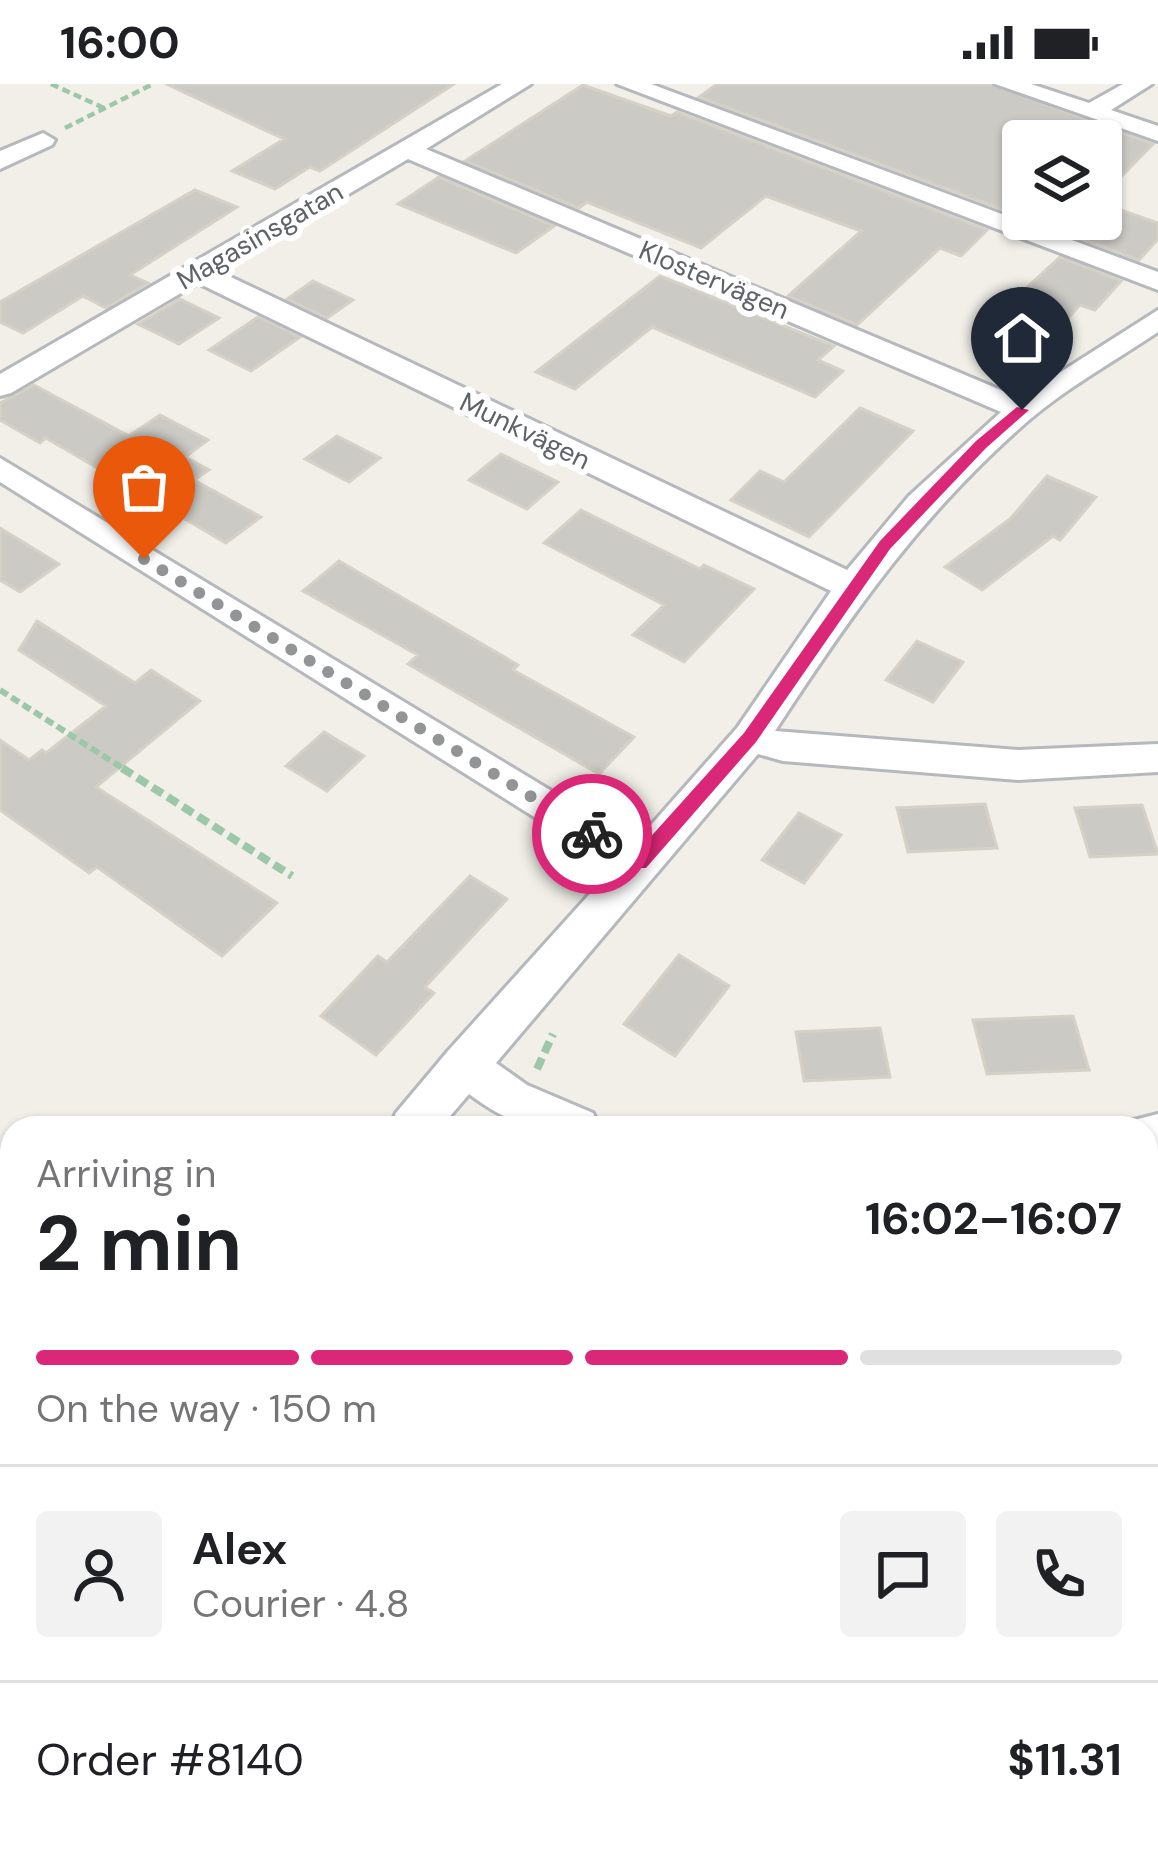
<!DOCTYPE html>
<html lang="en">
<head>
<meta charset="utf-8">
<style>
  :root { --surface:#fff; --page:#f2f2f2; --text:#202124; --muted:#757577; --line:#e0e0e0; --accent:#db2777 }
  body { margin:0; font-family:"DM Sans",sans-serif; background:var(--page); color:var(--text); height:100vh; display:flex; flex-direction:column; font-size:45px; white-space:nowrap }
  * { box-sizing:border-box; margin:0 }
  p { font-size:39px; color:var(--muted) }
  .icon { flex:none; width:66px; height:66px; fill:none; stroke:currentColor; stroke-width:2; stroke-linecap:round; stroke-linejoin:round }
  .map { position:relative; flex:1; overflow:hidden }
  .side { position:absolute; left:0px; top:1032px; width:1158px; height:747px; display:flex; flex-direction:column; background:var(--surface); border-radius:36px 36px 0 0; box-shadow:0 3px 9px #0004 }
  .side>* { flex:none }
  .controls { position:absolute; left:1002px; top:36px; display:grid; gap:24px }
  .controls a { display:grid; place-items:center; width:120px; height:120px; border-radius:12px; background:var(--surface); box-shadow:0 3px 9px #0004; font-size:60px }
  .pin { position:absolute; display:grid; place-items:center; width:102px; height:102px; color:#fff; margin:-123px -51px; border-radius:50% 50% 50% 0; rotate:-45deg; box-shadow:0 0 12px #0007 }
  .pin .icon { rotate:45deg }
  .courier { position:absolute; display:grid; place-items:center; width:120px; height:120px; margin:-60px; border:9px solid #db2777; border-radius:50%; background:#fff; color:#222; box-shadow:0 3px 15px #0007 }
  .head em { font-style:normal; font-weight:700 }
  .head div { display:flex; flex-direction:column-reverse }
  .head { display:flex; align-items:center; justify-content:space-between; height:204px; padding:0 36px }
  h1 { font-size:78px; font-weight:700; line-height:90px }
  .bar { display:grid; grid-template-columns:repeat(4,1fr); gap:18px 12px; align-content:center; height:144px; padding:0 36px }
  .bar i { height:15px; border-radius:9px; background:var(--line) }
  .bar .current { background:var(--accent) }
  .bar p { grid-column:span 4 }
  .line { display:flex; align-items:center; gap:30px; padding:0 36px; border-top:3px solid var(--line) }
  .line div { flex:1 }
  .round { display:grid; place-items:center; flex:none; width:126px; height:126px; border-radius:12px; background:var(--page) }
  .status { display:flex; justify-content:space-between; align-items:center; height:84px; padding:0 60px; background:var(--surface); direction:ltr }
  .status svg { height:33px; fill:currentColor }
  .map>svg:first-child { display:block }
  .building { fill:#cccac5; stroke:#d6d1c6; stroke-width:3 }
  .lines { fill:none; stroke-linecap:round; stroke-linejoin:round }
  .service-casing { stroke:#b5b8bc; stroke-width:6 }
  .minor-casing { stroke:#b5b8bc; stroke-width:6 }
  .path-far3 { stroke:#9cc7a9; stroke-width:4.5; stroke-dasharray:8 4.5; stroke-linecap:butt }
  .path-far2 { stroke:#9cc7a9; stroke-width:6; stroke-dasharray:9 4.5; stroke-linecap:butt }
  .path-far1 { stroke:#9cc7a9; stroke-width:8; stroke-dasharray:12 6; stroke-linecap:butt }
  .path { stroke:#9cc7a9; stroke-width:9; stroke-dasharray:15 8; stroke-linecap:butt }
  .service { fill:#fff; fill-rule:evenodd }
  .minor { fill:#fff; fill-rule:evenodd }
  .route { fill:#db2777 }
  .done { stroke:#929495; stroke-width:12; stroke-dasharray:0 21.6 }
  .labels { text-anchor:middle; stroke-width:12; stroke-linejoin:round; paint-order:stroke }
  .far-street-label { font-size:27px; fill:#5f6368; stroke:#fff }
</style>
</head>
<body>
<div class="status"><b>16:00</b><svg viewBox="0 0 49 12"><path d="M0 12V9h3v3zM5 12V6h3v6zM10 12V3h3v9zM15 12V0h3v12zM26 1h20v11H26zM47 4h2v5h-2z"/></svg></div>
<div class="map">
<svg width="1158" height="1778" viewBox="0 0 1158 1778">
  <rect width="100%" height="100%" fill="#f1efe8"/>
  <path class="building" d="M 166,0 L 454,0 L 320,87 L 310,83 L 275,105 L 232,87 L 284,55 Z
    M 717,0 L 991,0 L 1153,60 L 1101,113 L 1101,57 L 1023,57 L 1023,111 L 1007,127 L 699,13 Z
    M 583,1 L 671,32 L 677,28 L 987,146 L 961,172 L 940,164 L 857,241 L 788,212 L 861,147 L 766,112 L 701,164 L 587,118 L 579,124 L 465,77 Z
    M 439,93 L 554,142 L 516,169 L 398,120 Z
    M 195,106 L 237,123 L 130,191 L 148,199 L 106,224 L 83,212 L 23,249 L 0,238 L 0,218 Z
    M 1101,119 L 1158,139 L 1158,155 L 1139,176 L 1079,154 L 1101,135 Z
    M 1060,173 L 1121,197 L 1095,226 L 1080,221 L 1031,274 L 974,252 Z
    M 660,192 L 834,262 L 818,276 L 843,287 L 815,313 L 652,243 L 575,305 L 536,288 Z
    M 313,197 L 353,216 L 327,234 L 287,215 Z
    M 180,215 L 219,234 L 179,260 L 138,240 Z
    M 258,233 L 300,253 L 251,287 L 209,266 Z
    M 34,301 L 129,352 L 160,331 L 208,356 L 185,373 L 209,386 L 194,396 L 261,433 L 226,459 L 46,354 L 40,359 L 0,336 L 0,319 Z
    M 860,324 L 913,347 L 809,453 L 731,416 L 760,387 L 784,398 Z
    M 337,352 L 380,374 L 349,398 L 305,375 Z
    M 501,370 L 558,398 L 527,425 L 469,396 Z
    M 1047,392 L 1096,413 L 1060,456 L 1053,452 L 982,506 L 945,483 L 1010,435 Z
    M 581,426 L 700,485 L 704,481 L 754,505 L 684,578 L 633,551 L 664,521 L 544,459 Z
    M 0,444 L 59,480 L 20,508 L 0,496 Z
    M 339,477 L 518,581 L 513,586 L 634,653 L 599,690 L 408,580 L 418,571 L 303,507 Z
    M 37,537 L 135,599 L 151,586 L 200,617 L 96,703 L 277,819 L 222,872 L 97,783 L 89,789 L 0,726 L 0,656 L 29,676 L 42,666 L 46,669 L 106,622 L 19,566 Z
    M 917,557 L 963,578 L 933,618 L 886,596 Z
    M 324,648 L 364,672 L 327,707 L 286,682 Z
    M 985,720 L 997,764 L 908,768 L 897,724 Z
    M 1142,721 L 1158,770 L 1090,773 L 1075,724 Z
    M 799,729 L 841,751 L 804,799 L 762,776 Z
    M 470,792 L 507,815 L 425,903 L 434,909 L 376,971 L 321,932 L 378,872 L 387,878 Z
    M 679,871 L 729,902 L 675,972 L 624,940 Z
    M 1073,932 L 1089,986 L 987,990 L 973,936 Z
    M 880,944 L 890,993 L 804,997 L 796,948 Z"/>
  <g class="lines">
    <defs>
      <path id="service" d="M 1146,1481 L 1158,1481 L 1158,1509 L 1146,1509 Z"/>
      <path id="minor" d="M 502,0 L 531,0 L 426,65 L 1020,314 L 1158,226 L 1158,248 C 1116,276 1068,303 1029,336 C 921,430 853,528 775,647 L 1018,666 L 1158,660 L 1158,688 L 1018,696 L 783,677 L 758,670 L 496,979 L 527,1001 L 593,1029 L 600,1044 C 539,1044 520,1048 469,1010 L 440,1044 L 389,1044 L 396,1029 L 448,967 L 614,783 L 0,398 L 0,374 L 636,758 L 737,644 L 831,507 L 198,199 L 11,309 L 0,312 L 0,290 ZM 408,75 L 1001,328 L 909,412 L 847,486 L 218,187 Z
        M 617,0 L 651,0 L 1158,188 L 1158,206 Z
        M 995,0 L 1031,0 L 1089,19 L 1123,0 L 1152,0 L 1111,26 L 1158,42 L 1158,57 Z
        M 43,49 L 55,56 L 52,61 L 0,85 L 0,67 Z
        M 1158,1030 L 1158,1072 L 1146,1073 L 1146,1044 L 1127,1044 L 1130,1037 Z
        M 12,1465 L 12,1528 L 0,1533 L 0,1470 Z"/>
    </defs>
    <use href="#service" class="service-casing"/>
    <use href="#minor" class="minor-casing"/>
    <path class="path-far3" d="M 51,0 L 104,24
      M 65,44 L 153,0"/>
    <path class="path-far2" d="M 0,606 L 127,687"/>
    <path class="path-far1" d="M 122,684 L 292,792
      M 537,985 L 553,950"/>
    <path class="path" d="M 0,1305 L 12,1302"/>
    <use href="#service" class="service"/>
    <use href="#minor" class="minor"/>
  </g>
  <path class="route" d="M 1017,323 L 1029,326 L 986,364 L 890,465 L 756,658 L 646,784 L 633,784 L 586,755 L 583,750 L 592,743 L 637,768 L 744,649 L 880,457 L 976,357 Z"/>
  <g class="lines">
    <path class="done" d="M 144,475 L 592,750"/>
  </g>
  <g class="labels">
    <g class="far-street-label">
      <text transform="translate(260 152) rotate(-30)" y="9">Magasinsgatan</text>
      <text transform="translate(714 196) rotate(23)" y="9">Klostervägen</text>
      <text transform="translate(525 347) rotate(26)" y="9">Munkvägen</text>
    </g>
  </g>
</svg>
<div class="controls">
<a><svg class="icon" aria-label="layers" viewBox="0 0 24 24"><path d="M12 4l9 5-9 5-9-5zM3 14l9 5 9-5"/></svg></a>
</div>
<div class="pin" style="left:144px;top:475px;background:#ea580c"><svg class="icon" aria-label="bag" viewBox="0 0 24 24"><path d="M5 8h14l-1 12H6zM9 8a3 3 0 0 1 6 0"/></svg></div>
<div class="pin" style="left:1022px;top:326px;background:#1f2937"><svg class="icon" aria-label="home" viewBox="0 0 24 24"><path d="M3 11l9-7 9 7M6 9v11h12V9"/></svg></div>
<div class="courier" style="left:592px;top:750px"><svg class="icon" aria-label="bike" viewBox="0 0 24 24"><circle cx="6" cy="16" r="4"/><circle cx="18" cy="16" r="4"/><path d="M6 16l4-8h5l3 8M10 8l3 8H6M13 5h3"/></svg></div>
<section class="side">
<div class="head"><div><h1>2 min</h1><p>Arriving in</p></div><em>16:02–16:07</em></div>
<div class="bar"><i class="current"></i><i class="current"></i><i class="current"></i><i></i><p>On the way · 150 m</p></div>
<div class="line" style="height:216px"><a class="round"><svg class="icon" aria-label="person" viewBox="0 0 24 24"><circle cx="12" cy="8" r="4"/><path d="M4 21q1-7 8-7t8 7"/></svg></a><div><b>Alex</b><p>Courier · 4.8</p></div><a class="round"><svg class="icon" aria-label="chat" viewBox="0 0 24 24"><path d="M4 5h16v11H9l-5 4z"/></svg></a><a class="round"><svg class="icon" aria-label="phone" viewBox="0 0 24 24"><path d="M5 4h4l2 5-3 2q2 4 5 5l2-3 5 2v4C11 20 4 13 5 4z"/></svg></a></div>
<div class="line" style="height:156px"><div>Order #8140</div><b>$11.31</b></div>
</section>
</div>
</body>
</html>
